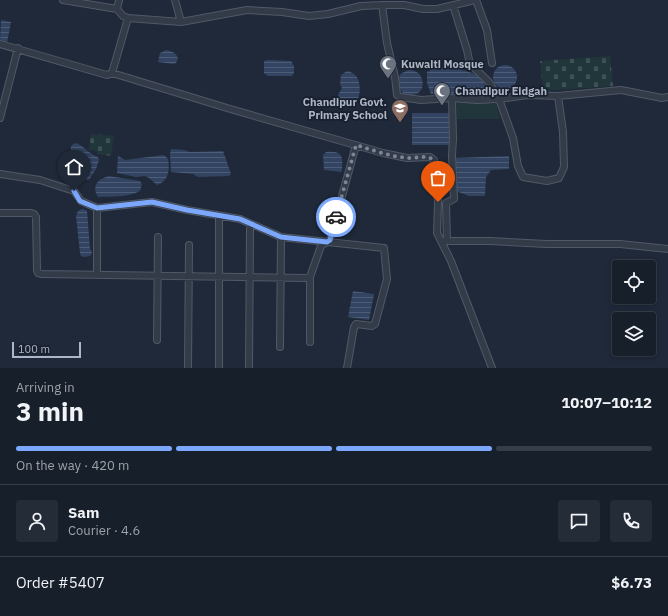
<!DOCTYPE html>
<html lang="en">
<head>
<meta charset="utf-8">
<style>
  :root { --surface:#171f2b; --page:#242c37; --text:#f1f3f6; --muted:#9ea2a9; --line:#363d47; --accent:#7ba7fd }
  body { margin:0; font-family:"IBM Plex Sans",sans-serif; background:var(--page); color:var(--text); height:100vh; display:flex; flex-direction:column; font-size:15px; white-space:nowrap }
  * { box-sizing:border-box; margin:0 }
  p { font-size:13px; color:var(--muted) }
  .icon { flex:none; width:22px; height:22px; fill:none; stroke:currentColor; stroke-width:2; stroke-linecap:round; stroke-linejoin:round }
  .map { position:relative; height:368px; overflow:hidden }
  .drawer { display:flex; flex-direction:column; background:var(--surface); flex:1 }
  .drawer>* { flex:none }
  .tools { position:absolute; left:612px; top:260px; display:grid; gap:8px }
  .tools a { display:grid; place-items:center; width:44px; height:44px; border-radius:4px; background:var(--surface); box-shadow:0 2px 6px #0003,0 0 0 1px var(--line); font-size:20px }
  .scale { position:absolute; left:12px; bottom:10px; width:69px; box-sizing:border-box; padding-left:4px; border:2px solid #adb6c6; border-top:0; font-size:11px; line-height:14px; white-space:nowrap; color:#adb6c6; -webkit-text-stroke:3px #19202e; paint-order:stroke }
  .pin { position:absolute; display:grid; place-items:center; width:34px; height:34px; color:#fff; margin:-41px -17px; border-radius:50% 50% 50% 0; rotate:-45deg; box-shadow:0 0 4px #0007 }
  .pin .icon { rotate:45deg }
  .courier { position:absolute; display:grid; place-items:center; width:40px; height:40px; margin:-20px; border:3px solid #7ba7fd; border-radius:50%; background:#fff; color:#222; box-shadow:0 1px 5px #0007 }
  .head em { font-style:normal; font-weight:800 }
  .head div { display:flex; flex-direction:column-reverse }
  .head { display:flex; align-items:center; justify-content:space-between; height:68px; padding:0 16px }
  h1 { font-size:26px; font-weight:800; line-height:30px }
  .bar { display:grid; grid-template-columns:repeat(4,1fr); gap:6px 4px; align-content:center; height:48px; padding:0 16px }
  .bar i { height:5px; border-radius:3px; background:var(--line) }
  .bar .active { background:var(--accent) }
  .bar p { grid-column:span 4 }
  .line { display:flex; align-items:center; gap:10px; padding:0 16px; border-top:1px solid var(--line) }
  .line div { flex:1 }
  .round { display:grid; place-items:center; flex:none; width:42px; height:42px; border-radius:4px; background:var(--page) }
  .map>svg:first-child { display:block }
  .green { fill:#21363a }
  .cemetery { fill:url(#cemetery-stones) }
  .water { fill:url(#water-rules) }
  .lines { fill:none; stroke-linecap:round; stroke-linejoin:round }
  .minor-casing { stroke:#505967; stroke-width:8 }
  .minor { stroke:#333b49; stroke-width:6 }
  .done { stroke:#7b8595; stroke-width:4; stroke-dasharray:0 7.2 }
  .route { stroke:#7ba7fd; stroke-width:5 }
  .labels { text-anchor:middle; stroke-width:3.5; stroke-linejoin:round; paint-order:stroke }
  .poi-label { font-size:11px; font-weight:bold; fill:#adb6c6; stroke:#19202e; text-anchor:start }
</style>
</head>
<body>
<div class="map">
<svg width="668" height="368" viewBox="0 0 668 368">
  <defs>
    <pattern id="cemetery-stones" width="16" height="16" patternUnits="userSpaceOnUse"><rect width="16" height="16" fill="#21363a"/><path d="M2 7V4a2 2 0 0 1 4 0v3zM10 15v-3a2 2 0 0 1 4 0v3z" fill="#3f5155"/></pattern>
    <pattern id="water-rules" width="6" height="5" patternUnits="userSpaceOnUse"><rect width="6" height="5" fill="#324462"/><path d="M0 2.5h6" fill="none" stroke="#4d5d77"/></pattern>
  </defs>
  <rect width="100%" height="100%" fill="#1f2939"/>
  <path class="green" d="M 457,102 L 496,104 L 500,119 L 457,119 Z"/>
  <path class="cemetery" d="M 610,56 L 613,86 L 543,91 L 540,61 Z
    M 91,134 L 114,136 L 111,156 L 97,154 L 97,151 L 89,150 Z"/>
  <path class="water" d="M 1,20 L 11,22 L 7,43 L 0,41 Z
    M 166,50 C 172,51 177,53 178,59 L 176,63 L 174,64 L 158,62 L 160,53 Z
    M 268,60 L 291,61 L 294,66 L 294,73 L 292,76 L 268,76 L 264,73 L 264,61 Z
    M493 77a12 12 0 1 1 24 0a12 12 0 1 1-24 0Z
    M 436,67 C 457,69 490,69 487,98 L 431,94 L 427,83 L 427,72 Z
    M 408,70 C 426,68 429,97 409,95 C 408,95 405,94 403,93 C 400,91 398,80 400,75 C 402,72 405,72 408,70 Z
    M 347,71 C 350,72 354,73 356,76 C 361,82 361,96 356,102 L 341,105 L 338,95 L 342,88 L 340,84 L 341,75 Z
    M 412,113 L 449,113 L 449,145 L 412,145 Z
    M 75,143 C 84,145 88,154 98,157 L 99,160 L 96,169 L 89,180 L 78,178 L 70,174 L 69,170 L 71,146 Z
    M 171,149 L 184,150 L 190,152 L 223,151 L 231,174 L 229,176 L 198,177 L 193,174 L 171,172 L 170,154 Z
    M 326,152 C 342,151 343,155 342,170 L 341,172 L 324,170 L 323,155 Z
    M 164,155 L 168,159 C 170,169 169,181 157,185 L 149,178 L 145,176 L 136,177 L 117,173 L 118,156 L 125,160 Z
    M 509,156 L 509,169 L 491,170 L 486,177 L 485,196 L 469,196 L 456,191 L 455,158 Z
    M 109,176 L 140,181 L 142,184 L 140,191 C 127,198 112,196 98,197 C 91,186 98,179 109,176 Z
    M 82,209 L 86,210 L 87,211 L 90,248 L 92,253 L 90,256 L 84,257 L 81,256 L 80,253 L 76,216 L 78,211 Z
    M 353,291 L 374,294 L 369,320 L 348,317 Z"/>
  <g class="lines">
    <defs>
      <path id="minor" d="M 63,0 L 117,9 L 123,16 L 128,18 L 181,22 L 247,10 L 282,12 L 309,16 L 328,14 L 361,6 L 382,5 L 404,5 L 423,9 L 437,9 L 475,0
        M 175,0 L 181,22
        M 476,0 L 487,30 L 492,63
        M 382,5 L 387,43 L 395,77 L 397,95 L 400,97 L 421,100 L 452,98 L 477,100 L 499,99 L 528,95 L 558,96 L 621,90 L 662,98 L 668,97
        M 453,5 L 467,50 L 470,64 L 489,82 L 499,99 L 513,138 L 518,166 L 523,177 L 547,181 L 559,178 L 564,167 L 563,132 L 558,96
        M 117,9 L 119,0
        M 0,44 L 107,75 L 112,73 L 128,18
        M 112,73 L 227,108 L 383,153 L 407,158 L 430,157 L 434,160 L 438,202 L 437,233 L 451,261 L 492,368
        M 0,118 L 18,48
        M 0,174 L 40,180 L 74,191 L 81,201 L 97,208 L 152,202 L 187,210 L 240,219 L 281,237 L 384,248 L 387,279 L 375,324 L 372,326 L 356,324 L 354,327 L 347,368
        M 0,213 L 31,213 L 34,214 L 36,217 L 37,270 L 38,273 L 42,274 L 306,278 L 310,277 L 321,246 L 330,240 L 356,145
        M 441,241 L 490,241 L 546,244 L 620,244 L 668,249
        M 447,241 L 446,203 L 454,199 L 452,155 L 453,139 L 452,98
        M 97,275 L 97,208
        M 310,277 L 310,342
        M 157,340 L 158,237
        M 280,347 L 281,237
        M 188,368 L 189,245
        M 219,368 L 219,216
        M 249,368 L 250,229"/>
    </defs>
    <use href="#minor" class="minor-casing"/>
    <use href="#minor" class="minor"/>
  </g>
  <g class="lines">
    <path class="done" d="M 336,217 L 356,145 C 373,150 391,157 409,158 C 418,158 427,155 434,160 L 438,202"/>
    <path class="route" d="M 74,191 L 80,201 L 97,208 L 152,202 L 187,210 L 240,219 L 281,237 L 327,242 L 330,240 L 336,217"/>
  </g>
  <defs>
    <symbol id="mosque-pin" viewBox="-11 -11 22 30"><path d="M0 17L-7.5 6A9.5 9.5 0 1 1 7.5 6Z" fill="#6b7280" stroke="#19202e"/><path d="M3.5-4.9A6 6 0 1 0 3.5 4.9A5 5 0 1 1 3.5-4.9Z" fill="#fff"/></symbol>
    <symbol id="school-pin" viewBox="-11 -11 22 30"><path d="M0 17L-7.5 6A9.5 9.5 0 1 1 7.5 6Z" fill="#8d6e63" stroke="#19202e"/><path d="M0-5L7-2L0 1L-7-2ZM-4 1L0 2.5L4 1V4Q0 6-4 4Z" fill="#fff"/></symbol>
  </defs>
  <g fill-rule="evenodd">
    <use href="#mosque-pin" x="378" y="54" width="20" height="27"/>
    <use href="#mosque-pin" x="432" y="81" width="20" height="27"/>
    <use href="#school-pin" x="390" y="98" width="20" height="27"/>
  </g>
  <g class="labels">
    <g class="poi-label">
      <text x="401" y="68">Kuwaiti Mosque</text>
      <text x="455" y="95">Chandipur Eidgah</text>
      <text x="387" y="106" text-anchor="end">Chandipur Govt.<tspan x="387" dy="13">Primary School</tspan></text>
    </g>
  </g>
</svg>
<div class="tools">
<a><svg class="icon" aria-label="locate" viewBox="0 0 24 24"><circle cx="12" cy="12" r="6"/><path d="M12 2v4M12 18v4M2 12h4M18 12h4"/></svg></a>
<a><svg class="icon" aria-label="layers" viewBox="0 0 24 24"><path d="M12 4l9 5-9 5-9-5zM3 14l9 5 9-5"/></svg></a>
</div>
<div class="scale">100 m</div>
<div class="pin" style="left:438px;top:202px;background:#ea580c"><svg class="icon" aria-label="bag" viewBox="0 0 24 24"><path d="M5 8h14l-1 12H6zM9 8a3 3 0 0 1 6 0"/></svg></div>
<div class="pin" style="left:74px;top:191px;background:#1f2937"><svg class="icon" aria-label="home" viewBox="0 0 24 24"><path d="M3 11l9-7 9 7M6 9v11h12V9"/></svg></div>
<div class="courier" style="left:336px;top:217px"><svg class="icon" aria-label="car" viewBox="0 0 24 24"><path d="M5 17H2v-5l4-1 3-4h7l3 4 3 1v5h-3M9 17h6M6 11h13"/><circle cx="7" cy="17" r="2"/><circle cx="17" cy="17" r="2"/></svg></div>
</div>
<section class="drawer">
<div class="head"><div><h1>3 min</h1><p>Arriving in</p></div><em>10:07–10:12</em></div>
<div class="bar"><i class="active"></i><i class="active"></i><i class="active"></i><i></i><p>On the way · 420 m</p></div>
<div class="line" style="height:72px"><a class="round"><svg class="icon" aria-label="person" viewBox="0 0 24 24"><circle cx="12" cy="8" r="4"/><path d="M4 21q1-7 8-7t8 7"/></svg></a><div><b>Sam</b><p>Courier · 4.6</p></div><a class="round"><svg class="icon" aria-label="chat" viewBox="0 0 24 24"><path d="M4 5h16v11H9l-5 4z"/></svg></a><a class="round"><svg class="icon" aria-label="phone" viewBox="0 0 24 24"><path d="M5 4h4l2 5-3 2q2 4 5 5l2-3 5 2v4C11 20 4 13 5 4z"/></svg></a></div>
<div class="line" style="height:52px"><div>Order #5407</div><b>$6.73</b></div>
</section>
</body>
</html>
